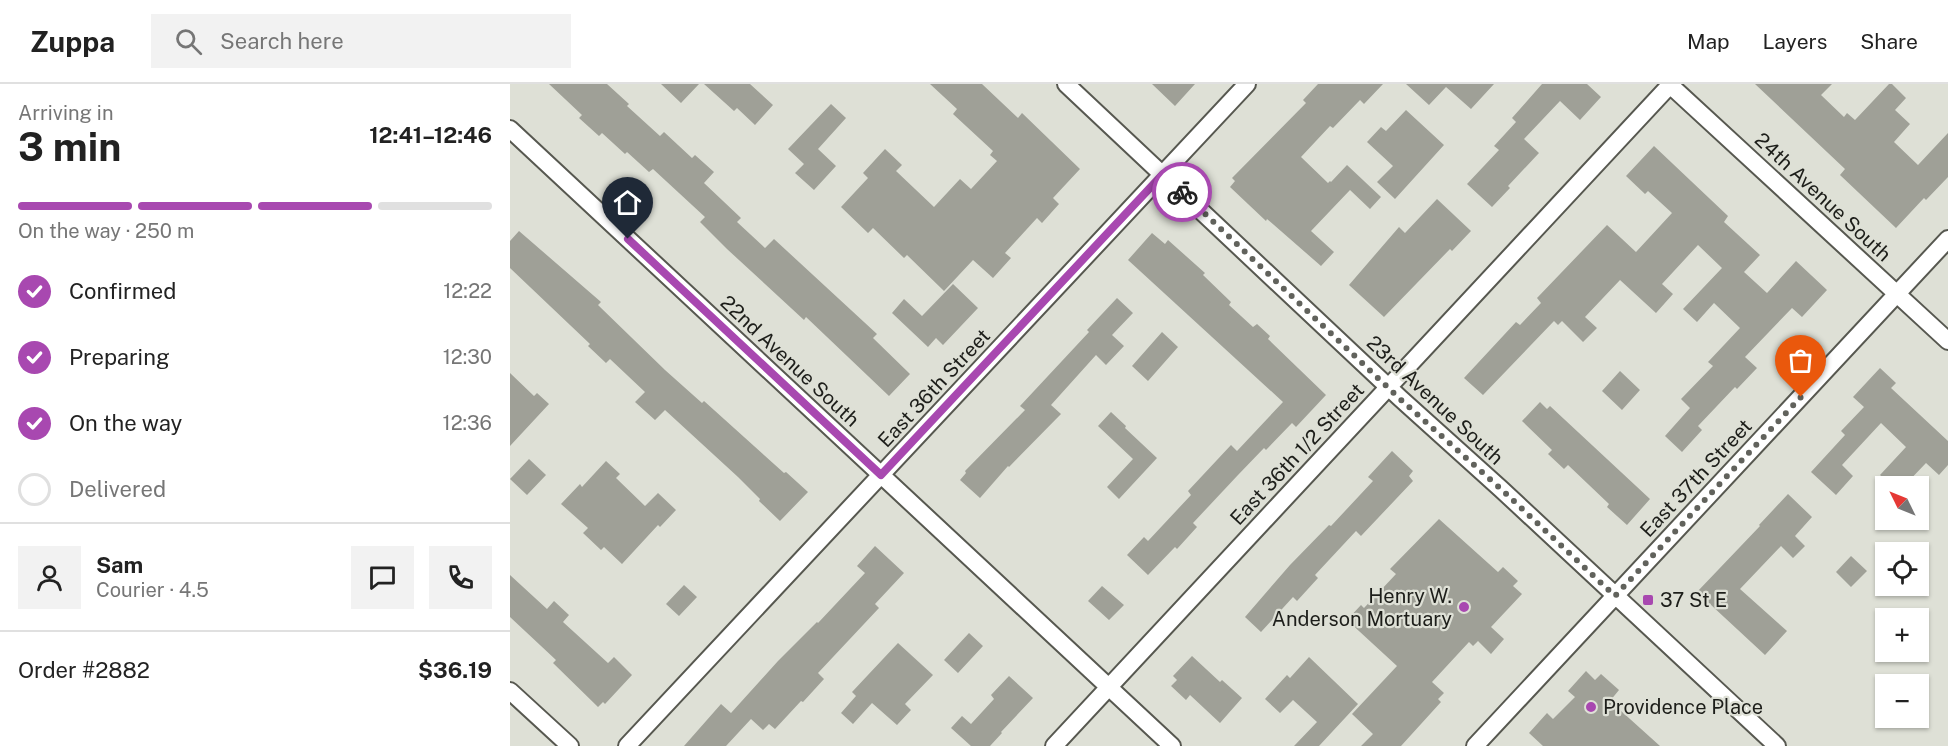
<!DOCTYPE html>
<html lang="en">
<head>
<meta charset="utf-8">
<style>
  :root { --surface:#fff; --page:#f2f2f2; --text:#222; --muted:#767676; --line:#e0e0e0; --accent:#a848b0 }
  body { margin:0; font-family:"Public Sans",sans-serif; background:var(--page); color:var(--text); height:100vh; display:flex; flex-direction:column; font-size:22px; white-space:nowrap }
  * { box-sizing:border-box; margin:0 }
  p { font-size:20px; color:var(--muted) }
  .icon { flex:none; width:33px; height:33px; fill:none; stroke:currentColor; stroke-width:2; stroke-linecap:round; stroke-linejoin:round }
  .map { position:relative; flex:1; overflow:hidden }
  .details { display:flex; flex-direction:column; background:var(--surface); width:510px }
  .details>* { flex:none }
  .needle { width:39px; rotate:313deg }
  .buttons { position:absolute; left:1365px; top:392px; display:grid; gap:12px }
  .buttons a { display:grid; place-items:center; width:54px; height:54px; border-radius:0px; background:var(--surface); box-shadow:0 2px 4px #0004; font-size:30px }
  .pin { position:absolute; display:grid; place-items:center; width:51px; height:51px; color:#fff; margin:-62px -26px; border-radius:50% 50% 50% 0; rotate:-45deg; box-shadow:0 0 6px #0007 }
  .pin .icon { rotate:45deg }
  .courier { position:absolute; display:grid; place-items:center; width:60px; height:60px; margin:-30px; border:4px solid #a848b0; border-radius:50%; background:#fff; color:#222; box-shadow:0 2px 8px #0007 }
  .overview em { font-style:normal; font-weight:700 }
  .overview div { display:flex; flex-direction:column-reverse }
  .overview { display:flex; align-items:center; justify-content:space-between; height:102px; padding:0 18px }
  h1 { font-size:39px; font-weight:700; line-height:45px }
  .bar { display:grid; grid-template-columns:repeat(4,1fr); gap:9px 6px; align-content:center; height:72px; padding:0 18px }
  .bar i { height:8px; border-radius:4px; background:var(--line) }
  .bar .selected { background:var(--accent) }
  .bar p { grid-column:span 4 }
  .line { display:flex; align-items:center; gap:15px; padding:0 18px; border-top:2px solid var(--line) }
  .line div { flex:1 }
  .round { display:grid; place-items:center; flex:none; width:63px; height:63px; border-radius:0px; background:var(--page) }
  ol { padding:0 18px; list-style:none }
  li { display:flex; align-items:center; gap:18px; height:66px }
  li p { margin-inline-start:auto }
  li .icon { padding:6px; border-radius:50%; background:var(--accent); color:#fff; stroke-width:4 }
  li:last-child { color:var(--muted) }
  li i { width:33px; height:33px; border:3px solid var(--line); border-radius:50% }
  header { display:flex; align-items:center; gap:36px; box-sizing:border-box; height:84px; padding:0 30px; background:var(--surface); border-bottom:2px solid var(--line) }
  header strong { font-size:28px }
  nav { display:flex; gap:33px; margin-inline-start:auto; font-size:21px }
  .search { width:420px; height:54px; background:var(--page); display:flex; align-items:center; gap:15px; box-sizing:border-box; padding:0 21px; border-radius:0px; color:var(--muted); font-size:22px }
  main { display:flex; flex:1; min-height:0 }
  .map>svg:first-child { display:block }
  .building { fill:#9fa097 }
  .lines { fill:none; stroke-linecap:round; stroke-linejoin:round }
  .minor-casing { stroke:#575850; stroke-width:20 }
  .minor { stroke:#fff; stroke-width:16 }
  .done { stroke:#61625c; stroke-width:6; stroke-dasharray:0 10.8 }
  .route { stroke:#a848b0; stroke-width:8 }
  .poi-dot { fill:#a848b0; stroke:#dee0d6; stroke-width:2 }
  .labels { text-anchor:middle; stroke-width:4.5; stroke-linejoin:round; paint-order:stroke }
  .street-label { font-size:20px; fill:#1d1e1a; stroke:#dee0d6 }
  .poi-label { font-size:20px; fill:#1d1e1a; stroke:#dee0d6; text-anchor:start }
</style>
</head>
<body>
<header>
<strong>Zuppa</strong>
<div class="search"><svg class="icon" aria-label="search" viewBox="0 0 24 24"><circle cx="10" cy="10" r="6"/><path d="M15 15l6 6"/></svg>Search here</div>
<nav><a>Map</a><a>Layers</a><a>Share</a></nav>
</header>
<main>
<section class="details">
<div class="overview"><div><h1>3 min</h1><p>Arriving in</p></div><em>12:41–12:46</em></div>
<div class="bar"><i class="selected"></i><i class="selected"></i><i class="selected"></i><i></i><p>On the way · 250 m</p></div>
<ol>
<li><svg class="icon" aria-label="check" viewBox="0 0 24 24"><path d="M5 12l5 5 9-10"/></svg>Confirmed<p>12:22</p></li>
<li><svg class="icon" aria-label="check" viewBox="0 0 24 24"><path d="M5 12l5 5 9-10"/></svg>Preparing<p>12:30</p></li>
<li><svg class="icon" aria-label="check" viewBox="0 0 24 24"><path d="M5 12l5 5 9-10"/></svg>On the way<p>12:36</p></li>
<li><i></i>Delivered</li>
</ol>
<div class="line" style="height:108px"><a class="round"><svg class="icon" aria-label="person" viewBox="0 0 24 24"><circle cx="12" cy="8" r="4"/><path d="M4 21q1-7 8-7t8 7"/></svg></a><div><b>Sam</b><p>Courier · 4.5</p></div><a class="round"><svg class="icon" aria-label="chat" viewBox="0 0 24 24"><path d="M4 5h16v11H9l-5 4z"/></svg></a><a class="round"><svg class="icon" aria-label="phone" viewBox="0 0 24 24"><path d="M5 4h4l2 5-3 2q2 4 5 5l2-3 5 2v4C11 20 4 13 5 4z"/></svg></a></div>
<div class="line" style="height:78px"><div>Order #2882</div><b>$36.19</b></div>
</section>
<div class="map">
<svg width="1438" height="662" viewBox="0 0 1438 662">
  <rect width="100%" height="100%" fill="#dee0d6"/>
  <path class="building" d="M 39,0 L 97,0 L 119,20 L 117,22 L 150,52 L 154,48 L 182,74 L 185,71 L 204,88 L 194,99 L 231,134 L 227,138 L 255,164 L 264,155 L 367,250 L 363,254 L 400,290 L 379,312 L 296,233 L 294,236 L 217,165 L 190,138 L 195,133 L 143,85 L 139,88 L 117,68 L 115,70 L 92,49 L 89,52 L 69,34 L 72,31 Z
    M 151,0 L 189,0 L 171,19 Z
    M 194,0 L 240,0 L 263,21 L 245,41 L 227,24 L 224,27 Z
    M 420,0 L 472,0 L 508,34 L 512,29 L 570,85 L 543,114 L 549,120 L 532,139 L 527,134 L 495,169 L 501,174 L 483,194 L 463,176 L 434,207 L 397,171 L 394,174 L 363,144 L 358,149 L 331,123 L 358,94 L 353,89 L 375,65 L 392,81 L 386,87 L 424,123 L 450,95 L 461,105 L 487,77 L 480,71 L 483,67 L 443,30 L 447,25 Z
    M 642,0 L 685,0 L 665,22 Z
    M 808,0 L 873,0 L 854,20 L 850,16 L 823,44 L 820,42 L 791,73 L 818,99 L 820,97 L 821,98 L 837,81 L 871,113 L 860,125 L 840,106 L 801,147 L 824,168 L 811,182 L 757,135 L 756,137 L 720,103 L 725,97 L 722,94 L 796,19 L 793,16 Z
    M 896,0 L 984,0 L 961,25 L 936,3 L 919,21 Z
    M 1032,0 L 1077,0 L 1091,13 L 1070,36 L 1050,17 L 1014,55 L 1029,69 L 998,102 L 1000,104 L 982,123 L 957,100 L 989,66 L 984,62 L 1006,38 L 1002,34 Z
    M 1245,0 L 1322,0 L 1311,11 L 1334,33 L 1337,29 L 1345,36 L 1379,0 L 1382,0 L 1396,14 L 1385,26 L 1400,40 L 1384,58 L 1408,81 L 1438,49 L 1438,93 L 1416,116 L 1414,114 L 1386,144 L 1330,91 L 1335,85 Z
    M 321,20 L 336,34 L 308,65 L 326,82 L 304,106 L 285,89 L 294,80 L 278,65 Z
    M 896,26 L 934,61 L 885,115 L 867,98 L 883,82 L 857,58 L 871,43 L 876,47 Z
    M 1144,62 L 1218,132 L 1214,138 L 1250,171 L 1234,188 L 1257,209 L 1286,177 L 1317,206 L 1292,233 L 1282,224 L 1235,273 L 1247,284 L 1227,305 L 1225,303 L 1188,342 L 1192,346 L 1172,368 L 1155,352 L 1180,324 L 1171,315 L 1203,282 L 1198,278 L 1230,244 L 1204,219 L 1187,238 L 1173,225 L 1212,184 L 1188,161 L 1152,200 L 1163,210 L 1146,229 L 1110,196 L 1075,233 L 1087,244 L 1073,258 L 1052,237 L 1048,241 L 1044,237 L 973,311 L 954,294 L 1006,238 L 1010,241 L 1031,219 L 1027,214 L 1097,141 L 1126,168 L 1162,129 L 1138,107 L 1135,110 L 1116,92 Z
    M 927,115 L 961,147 L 942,167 L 940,165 L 874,233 L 839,201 L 889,143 L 895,149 Z
    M 9,147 L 91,218 L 88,221 L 155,286 L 192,319 L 194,317 L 274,389 L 276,388 L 298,408 L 270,437 L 249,417 L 250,415 L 228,393 L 155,326 L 145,336 L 125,318 L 135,308 L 100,275 L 96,279 L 78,262 L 80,260 L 0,184 L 0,157 Z
    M 642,149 L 655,160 L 658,156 L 695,189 L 693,191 L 721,218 L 719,221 L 743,243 L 747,240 L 760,252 L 758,255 L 816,311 L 786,343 L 782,339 L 756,366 L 754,364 L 728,391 L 683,439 L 687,443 L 667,465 L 665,463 L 638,491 L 617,471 L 634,453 L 638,457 L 681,411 L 678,407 L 721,361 L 727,367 L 773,318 L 618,176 Z
    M 443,200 L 468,224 L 433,261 L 426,254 L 418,263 L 382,229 L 394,215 L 412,232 Z
    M 607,214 L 623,229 L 602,251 L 614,262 L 596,281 L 586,271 L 541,321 L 551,330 L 499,383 L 498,382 L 470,414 L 450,396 L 456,389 L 455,387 L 515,326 L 510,322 L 579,248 L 577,246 Z
    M 652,248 L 668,263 L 638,297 L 622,282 Z
    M 1370,284 L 1386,299 L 1381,304 L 1438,357 L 1438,381 L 1429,391 L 1416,379 L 1394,402 L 1382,402 L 1370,391 L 1396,363 L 1371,339 L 1332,381 L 1343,392 L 1326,411 L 1301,388 L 1335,351 L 1331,347 L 1354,323 L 1343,313 Z
    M 1110,287 L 1130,306 L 1112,326 L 1092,307 Z
    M 0,289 L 24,312 L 27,309 L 39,320 L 0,362 Z
    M 1030,318 L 1037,325 L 1040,322 L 1140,415 L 1117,441 L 1097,423 L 1099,420 L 1058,381 L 1054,385 L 1038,370 L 1042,366 L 1012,337 Z
    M 601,328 L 616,342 L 615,344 L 647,374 L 609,415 L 597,403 L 623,375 L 588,342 Z
    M 882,367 L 903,387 L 899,392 L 903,397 L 851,452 L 846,447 L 805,491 L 808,494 L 787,517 L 783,513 L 751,548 L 735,533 L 780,481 L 819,441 L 821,442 L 863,397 L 858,393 Z
    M 19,375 L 36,391 L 17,411 L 0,395 Z
    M 96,377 L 110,390 L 106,394 L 135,422 L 148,409 L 166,426 L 150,443 L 148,441 L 112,480 L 94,463 L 91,466 L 73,449 L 78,444 L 51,420 L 70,400 L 72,403 Z
    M 1278,410 L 1302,433 L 1285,452 L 1295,462 L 1283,474 L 1271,462 L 1230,505 L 1277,547 L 1255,571 L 1187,508 L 1250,442 L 1249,441 Z
    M 929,435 L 988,488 L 993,483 L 1008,497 L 1003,502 L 1012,510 L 981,543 L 994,555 L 981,570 L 968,557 L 963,562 L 959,558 L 922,598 L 934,609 L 928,615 L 931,618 L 891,662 L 851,662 L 863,650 L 842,630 L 887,582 L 837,536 L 851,521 L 854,524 L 886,490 L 880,485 Z
    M 365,462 L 394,489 L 365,520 L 369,524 L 308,589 L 314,595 L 293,618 L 291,617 L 265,645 L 259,640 L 253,646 L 241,635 L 216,662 L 174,662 L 211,620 L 221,629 L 268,577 L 307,538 L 308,539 L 355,489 L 347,482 Z
    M 1341,472 L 1357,487 L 1341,503 L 1326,488 Z
    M 0,491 L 37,525 L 44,517 L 59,531 L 53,538 L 98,579 L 104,573 L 122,591 L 95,620 L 93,618 L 88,623 L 43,579 L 46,576 L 0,533 Z
    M 174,501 L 187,513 L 169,532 L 156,520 Z
    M 592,502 L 614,521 L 599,536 L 578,517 Z
    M 459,549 L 473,562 L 448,589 L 434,576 Z
    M 388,559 L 423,591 L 395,620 L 401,626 L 387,641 L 362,619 L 343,640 L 331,629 L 346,612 L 342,608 Z
    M 682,572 L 710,598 L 712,596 L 732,614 L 710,639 L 680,611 L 676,616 L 661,602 L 667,596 L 663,592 Z
    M 799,573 L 848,620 L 809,662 L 784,662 L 807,638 L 783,616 L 770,629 L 755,615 L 777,591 L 780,594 Z
    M 1076,587 L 1085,596 L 1091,590 L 1109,606 L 1100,617 L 1150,662 L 1033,662 L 1019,649 L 1037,629 L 1043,635 L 1065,613 L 1058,607 Z
    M 499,592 L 523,614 L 491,648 L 492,649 L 480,662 L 461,662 L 441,644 L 452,632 L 461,640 L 484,615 L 481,611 Z"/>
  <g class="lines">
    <defs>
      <path id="minor" d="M 556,0 L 890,314 L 991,405 L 1267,662
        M 1159,0 L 1438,257
        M 0,45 L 662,662
        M 0,607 L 60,662
        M 117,662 L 737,0
        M 544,662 L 1160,1
        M 965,662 L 1438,155"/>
    </defs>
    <use href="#minor" class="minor-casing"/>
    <use href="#minor" class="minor"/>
  </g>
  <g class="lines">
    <path class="done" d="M 672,108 L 890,315 L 991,405 L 1105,512 L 1291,313"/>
    <path class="route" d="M 118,155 L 371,391 L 653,90 L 672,108"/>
  </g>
  <g class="poi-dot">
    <rect x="1132" y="510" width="12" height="12" rx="3"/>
    <circle cx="954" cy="523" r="6"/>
    <circle cx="1081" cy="623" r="6"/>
  </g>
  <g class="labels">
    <g class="street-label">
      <text transform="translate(1313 113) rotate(43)" y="7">24th Avenue South</text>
      <text transform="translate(280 277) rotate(43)" y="7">22nd Avenue South</text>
      <text transform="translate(424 304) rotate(-47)" y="7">East 36th Street</text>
      <text transform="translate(925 316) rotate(43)" y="7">23rd Avenue South</text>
      <text transform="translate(787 370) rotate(-47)" y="7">East 36th 1/2 Street</text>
      <text transform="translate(1186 394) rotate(-47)" y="7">East 37th Street</text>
    </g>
    <g class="poi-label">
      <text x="942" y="519" text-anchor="end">Henry W.<tspan x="942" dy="23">Anderson Mortuary</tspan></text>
      <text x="1150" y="523">37 St E</text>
      <text x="1093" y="630">Providence Place</text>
    </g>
  </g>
</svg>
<div class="buttons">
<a><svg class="needle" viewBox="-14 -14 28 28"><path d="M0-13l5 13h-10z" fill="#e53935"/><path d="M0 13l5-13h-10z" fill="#767676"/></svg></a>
<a><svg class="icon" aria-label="locate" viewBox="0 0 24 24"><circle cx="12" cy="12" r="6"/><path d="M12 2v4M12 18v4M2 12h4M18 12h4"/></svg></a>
<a>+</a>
<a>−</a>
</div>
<div class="pin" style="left:1291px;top:313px;background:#ea580c"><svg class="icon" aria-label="bag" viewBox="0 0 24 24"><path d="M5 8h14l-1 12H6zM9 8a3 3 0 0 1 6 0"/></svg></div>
<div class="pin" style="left:118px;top:155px;background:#1f2937"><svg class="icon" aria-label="home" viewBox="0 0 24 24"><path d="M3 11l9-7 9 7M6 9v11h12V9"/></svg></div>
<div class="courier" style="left:672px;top:108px"><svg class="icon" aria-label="bike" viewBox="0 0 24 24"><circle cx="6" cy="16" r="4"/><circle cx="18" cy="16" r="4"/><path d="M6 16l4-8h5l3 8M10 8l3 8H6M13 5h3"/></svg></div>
</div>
</main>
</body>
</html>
